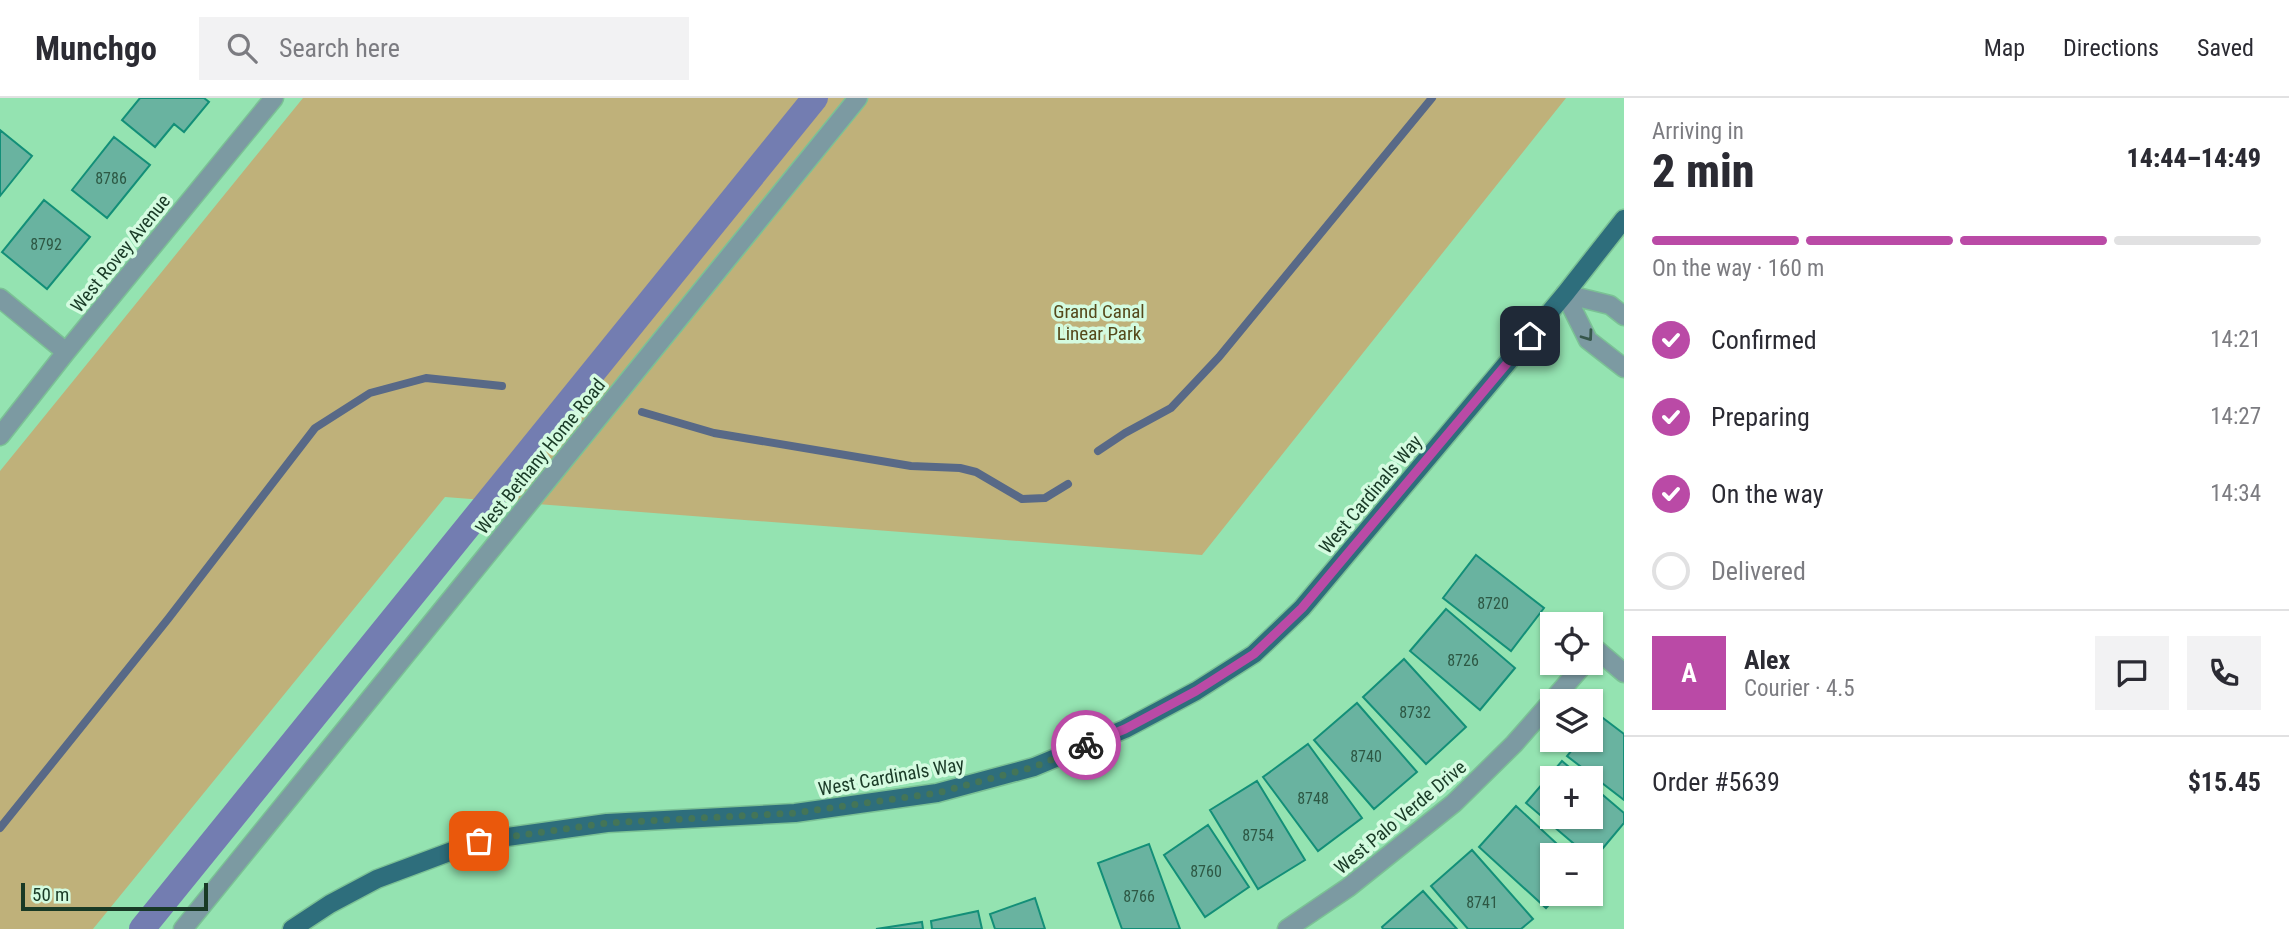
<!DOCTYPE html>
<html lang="en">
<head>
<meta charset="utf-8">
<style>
  :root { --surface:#fff; --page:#f2f2f3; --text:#2b2b33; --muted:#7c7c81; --line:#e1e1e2; --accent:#ba4aa6 }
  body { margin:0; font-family:"Roboto Condensed",sans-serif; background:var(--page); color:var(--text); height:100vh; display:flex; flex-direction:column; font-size:26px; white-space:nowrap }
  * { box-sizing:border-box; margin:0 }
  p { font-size:23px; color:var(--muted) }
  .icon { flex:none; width:38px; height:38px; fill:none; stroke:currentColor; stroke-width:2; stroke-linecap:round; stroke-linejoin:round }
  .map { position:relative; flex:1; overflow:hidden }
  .sheet { display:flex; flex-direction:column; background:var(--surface); width:665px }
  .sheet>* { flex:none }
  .tools { position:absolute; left:1540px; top:514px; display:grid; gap:14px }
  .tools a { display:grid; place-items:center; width:63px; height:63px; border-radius:0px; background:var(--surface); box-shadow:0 2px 5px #0004; font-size:35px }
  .scale { position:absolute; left:21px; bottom:18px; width:187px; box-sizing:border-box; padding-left:7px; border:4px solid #193a26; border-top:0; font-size:19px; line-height:24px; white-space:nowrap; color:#193a26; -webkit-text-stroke:5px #d4fbe0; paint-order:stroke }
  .pin { position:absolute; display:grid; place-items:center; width:60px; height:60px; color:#fff; margin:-30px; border-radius:14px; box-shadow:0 4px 10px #0006 }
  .courier { position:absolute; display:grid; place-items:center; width:70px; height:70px; margin:-35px; border:5px solid #ba4aa6; border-radius:50%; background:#fff; color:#222; box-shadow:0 2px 9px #0007 }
  .overview em { font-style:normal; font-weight:800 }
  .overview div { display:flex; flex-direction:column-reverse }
  .overview { display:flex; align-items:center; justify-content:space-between; height:119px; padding:0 28px }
  h1 { font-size:46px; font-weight:800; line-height:52px }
  .bar { display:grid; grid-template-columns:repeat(4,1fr); gap:10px 7px; align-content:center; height:84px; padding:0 28px }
  .bar i { height:9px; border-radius:5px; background:var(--line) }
  .bar .selected { background:var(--accent) }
  .bar p { grid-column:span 4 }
  .line { display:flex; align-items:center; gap:18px; padding:0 28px; border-top:2px solid var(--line) }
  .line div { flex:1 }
  .round { display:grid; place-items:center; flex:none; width:74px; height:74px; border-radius:0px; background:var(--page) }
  ol { padding:0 28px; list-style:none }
  li { display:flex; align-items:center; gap:21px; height:77px }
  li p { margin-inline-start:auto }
  li .icon { padding:7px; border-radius:50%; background:var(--accent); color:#fff; stroke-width:4 }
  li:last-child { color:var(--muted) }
  li i { width:38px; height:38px; border:4px solid var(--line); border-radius:50% }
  header { display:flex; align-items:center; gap:42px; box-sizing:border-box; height:98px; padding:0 35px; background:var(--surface); border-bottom:2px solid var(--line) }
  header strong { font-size:33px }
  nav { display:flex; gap:38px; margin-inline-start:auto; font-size:24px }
  .search { width:490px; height:63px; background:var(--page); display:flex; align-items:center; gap:18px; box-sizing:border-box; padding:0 24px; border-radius:0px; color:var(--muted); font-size:26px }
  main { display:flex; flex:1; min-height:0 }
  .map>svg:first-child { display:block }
  .green { fill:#bfb17a }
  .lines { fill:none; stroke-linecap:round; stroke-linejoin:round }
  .stream { stroke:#586987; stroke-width:8 }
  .canal { stroke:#737db1; stroke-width:26 }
  .building { fill:#69b3a0; stroke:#138f78; stroke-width:2 }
  .minor-casing { stroke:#7bc195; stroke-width:21 }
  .major-casing { stroke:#7bc195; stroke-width:21 }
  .minor { stroke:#7c9aa2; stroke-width:18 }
  .major { stroke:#2e6e7c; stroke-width:18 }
  .oneway { stroke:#37574b }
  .done { stroke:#447557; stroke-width:7; stroke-dasharray:0 12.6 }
  .route { stroke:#ba4aa6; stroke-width:9 }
  .labels { text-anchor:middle; stroke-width:7; stroke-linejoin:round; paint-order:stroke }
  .number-label { font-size:16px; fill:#2d5844 }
  .street-label { font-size:19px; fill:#193a26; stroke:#d4fbe0 }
  .park-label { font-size:19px; fill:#55491b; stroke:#d4fbe0 }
</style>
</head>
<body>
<header>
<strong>Munchgo</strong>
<div class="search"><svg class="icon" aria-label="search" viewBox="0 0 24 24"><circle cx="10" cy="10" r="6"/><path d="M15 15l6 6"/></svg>Search here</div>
<nav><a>Map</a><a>Directions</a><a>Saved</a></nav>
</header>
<main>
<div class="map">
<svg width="1624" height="831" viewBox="0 0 1624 831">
  <rect width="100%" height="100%" fill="#94e3b1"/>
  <path class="green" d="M 303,0 L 1566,0 L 1202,457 L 445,399 L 93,831 L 0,831 L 0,373 Z"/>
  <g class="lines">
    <path class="stream" d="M 642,314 L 714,335 L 911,368 L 960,370 L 976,374 L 1022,401 L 1045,400 L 1068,386
      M 1098,353 L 1125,335 L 1171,310 L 1219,259 L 1432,0
      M 0,730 L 168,521 L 315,330 L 370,295 L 426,280 L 502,288"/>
    <path class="canal" d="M 142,831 L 815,0"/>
  </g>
  <path class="building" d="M 140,0 L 204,0 L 209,4 L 184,34 L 174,26 L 155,49 L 122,22 Z
    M 0,32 L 32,58 L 0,98 Z
    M 114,39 L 150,67 L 107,120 L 72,92 Z
    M 44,102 L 90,139 L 47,191 L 2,154 Z
    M 1476,457 L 1544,510 L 1511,553 L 1443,500 Z
    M 1446,511 L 1515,570 L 1480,612 L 1410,553 Z
    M 1404,561 L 1466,629 L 1426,666 L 1363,599 Z
    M 1357,605 L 1417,674 L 1374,711 L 1314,642 Z
    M 1599,617 L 1624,636 L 1624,702 L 1567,658 L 1580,642 L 1591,642 L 1591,628 Z
    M 1308,646 L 1362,720 L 1318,753 L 1263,679 Z
    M 1562,663 L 1583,681 L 1552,681 L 1552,719 L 1591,719 L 1591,687 L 1624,715 L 1624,725 L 1593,762 L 1526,705 Z
    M 1257,683 L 1305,762 L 1258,791 L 1210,712 Z
    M 1516,708 L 1570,758 L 1552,758 L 1552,796 L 1559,796 L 1546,810 L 1479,749 Z
    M 1208,727 L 1249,789 L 1205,819 L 1164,757 Z
    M 1149,746 L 1180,831 L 1122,831 L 1098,765 Z
    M 1472,752 L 1533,821 L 1521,831 L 1468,831 L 1431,788 Z
    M 1423,793 L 1457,831 L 1383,831 L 1382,829 Z
    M 1035,800 L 1045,831 L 995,831 L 990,816 Z
    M 978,813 L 982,831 L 932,831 L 931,823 Z
    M 922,824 L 923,831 L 876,831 Z"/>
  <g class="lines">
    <defs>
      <path id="minor" d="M 1565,196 L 1588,242 L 1624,270
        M 1565,196 L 1610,207 L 1624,218
        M 0,200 L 66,254
        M 0,338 L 66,254 L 274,0
        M 1591,559 L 1597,552 L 1624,575
        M 183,831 L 858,0
        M 1287,831 L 1349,789 L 1454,705 L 1514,646 L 1585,565"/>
      <path id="major" d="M 292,831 L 330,806 L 377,781 L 479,743 L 607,725 L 795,715 L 937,695 L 1034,669 L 1125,631 L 1196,593 L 1254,556 L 1302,510 L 1565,196 L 1624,121"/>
    </defs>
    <use href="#minor" class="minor-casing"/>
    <use href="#major" class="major-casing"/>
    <use href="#minor" class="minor"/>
    <use href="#major" class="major"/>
  </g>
  <defs><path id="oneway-chevron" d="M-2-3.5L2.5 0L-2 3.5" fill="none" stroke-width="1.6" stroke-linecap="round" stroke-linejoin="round" transform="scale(1.75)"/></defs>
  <use class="oneway" href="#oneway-chevron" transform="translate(1588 238) rotate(54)"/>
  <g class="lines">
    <path class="done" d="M 479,743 L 607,725 L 795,715 L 937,695 L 1034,669 L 1086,647"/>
    <path class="route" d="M 1086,647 L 1125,631 L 1196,593 L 1254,556 L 1302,510 L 1530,238"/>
  </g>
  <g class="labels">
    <g class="number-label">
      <text x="111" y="86">8786</text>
      <text x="46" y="152">8792</text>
      <text x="1493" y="511">8720</text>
      <text x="1463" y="568">8726</text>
      <text x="1415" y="620">8732</text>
      <text x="1366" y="664">8740</text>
      <text x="1313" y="706">8748</text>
      <text x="1258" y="743">8754</text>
      <text x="1206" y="779">8760</text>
      <text x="1139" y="804">8766</text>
      <text x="1482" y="810">8741</text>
    </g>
    <g class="street-label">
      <text transform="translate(120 155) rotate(-51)" y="7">West Rovey Avenue</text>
      <text transform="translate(540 358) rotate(-51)" y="7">West Bethany Home Road</text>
      <text transform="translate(1370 396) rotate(-50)" y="7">West Cardinals Way</text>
      <text transform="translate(891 678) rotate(-10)" y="7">West Cardinals Way</text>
      <text transform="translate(1400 719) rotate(-40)" y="7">West Palo Verde Drive</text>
    </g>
    <g class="park-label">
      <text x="1099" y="220">Grand Canal<tspan x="1099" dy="22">Linear Park</tspan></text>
    </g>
  </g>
</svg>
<div class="tools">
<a><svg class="icon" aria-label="locate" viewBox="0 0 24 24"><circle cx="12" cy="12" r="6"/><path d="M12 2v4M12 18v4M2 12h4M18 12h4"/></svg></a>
<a><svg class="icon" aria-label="layers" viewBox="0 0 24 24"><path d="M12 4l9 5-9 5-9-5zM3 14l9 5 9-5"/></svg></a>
<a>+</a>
<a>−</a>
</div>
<div class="scale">50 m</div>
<div class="pin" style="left:479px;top:743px;background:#ea580c"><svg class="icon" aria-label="bag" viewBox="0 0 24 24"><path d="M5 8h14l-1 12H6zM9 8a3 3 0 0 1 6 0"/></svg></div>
<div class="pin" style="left:1530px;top:238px;background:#1f2937"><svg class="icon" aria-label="home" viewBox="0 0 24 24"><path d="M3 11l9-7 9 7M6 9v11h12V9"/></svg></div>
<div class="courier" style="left:1086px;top:647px"><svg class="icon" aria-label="bike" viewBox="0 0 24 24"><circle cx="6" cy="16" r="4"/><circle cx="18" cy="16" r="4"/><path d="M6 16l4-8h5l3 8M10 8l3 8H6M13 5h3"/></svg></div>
</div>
<section class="sheet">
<div class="overview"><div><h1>2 min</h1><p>Arriving in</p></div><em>14:44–14:49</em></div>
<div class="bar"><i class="selected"></i><i class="selected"></i><i class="selected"></i><i></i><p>On the way · 160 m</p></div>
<ol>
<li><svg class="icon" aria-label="check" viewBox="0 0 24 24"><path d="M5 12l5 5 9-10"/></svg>Confirmed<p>14:21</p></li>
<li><svg class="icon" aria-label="check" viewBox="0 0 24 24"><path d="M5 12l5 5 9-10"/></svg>Preparing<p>14:27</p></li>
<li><svg class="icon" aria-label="check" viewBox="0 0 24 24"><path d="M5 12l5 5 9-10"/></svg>On the way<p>14:34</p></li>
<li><i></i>Delivered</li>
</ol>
<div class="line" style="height:126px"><b class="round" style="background:var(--accent);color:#fff">A</b><div><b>Alex</b><p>Courier · 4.5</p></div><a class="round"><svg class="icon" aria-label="chat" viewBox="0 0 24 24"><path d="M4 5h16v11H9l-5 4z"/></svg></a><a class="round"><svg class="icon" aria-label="phone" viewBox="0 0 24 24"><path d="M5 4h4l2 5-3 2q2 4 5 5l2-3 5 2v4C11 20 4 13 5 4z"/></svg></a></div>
<div class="line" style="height:91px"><div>Order #5639</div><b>$15.45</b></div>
</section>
</main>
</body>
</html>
